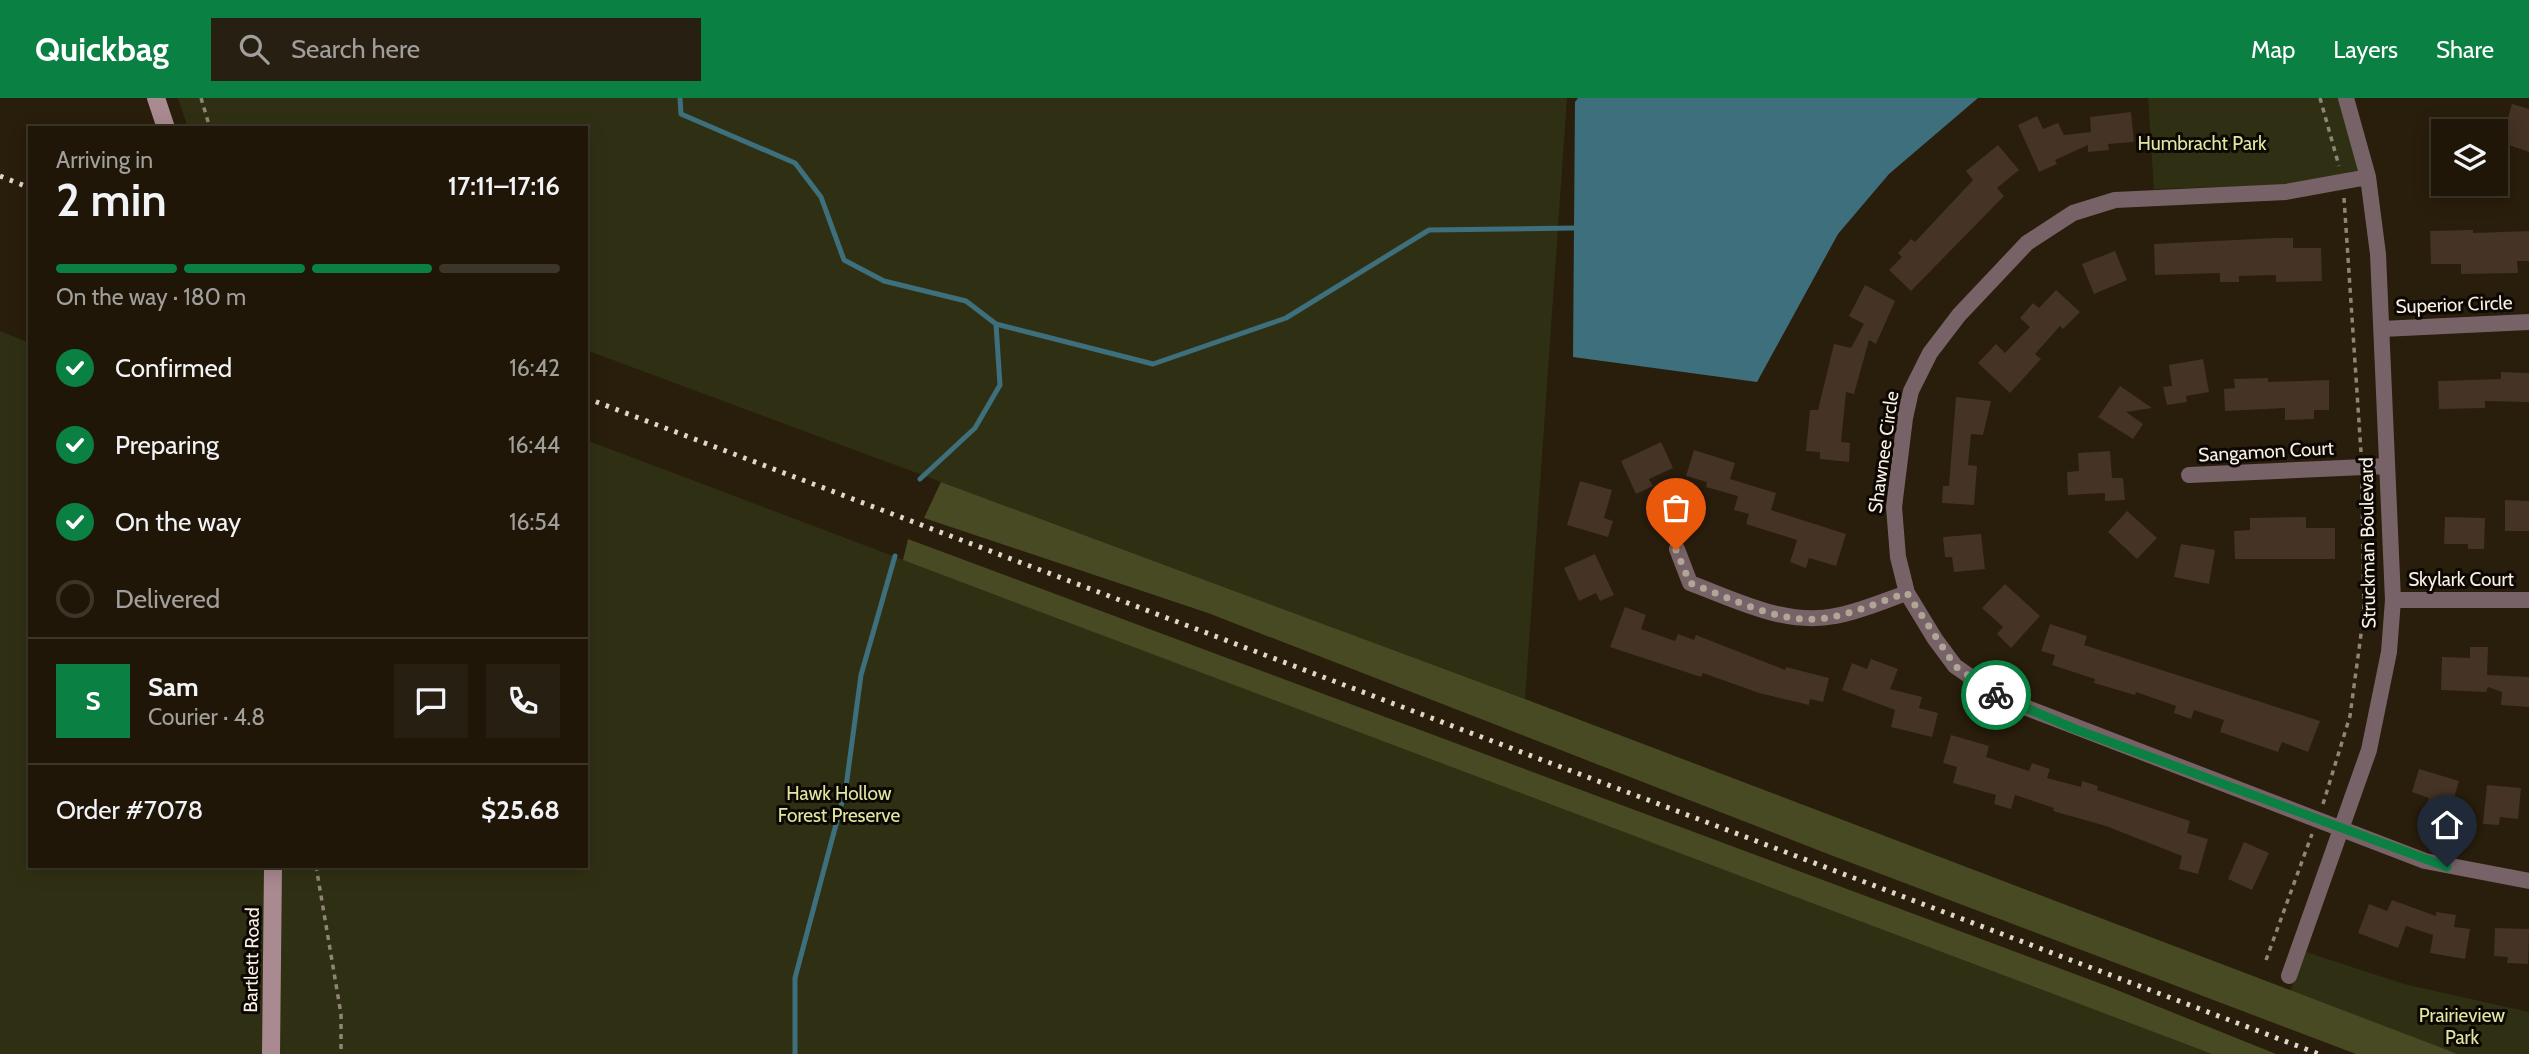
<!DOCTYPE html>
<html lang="en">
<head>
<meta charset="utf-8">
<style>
  :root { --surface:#1f1608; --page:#271f12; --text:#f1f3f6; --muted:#a19f9c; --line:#3c3529; --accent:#0b8043 }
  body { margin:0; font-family:Cabin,sans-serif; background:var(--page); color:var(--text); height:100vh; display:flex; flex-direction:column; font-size:26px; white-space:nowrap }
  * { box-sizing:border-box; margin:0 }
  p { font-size:23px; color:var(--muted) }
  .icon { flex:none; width:38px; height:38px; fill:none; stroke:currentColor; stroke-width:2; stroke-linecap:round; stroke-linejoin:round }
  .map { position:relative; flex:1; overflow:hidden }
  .panel { position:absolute; left:28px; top:28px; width:560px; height:742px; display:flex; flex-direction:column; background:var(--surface); border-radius:0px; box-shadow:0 4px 18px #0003,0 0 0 2px var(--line) }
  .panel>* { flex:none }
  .fabs { position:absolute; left:2431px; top:21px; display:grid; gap:14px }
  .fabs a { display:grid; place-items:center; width:77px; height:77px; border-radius:0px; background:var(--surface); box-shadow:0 4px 18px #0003,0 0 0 2px var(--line); font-size:35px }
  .pin { position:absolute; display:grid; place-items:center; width:60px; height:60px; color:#fff; margin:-72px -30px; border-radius:50% 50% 50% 0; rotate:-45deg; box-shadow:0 0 7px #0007 }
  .pin .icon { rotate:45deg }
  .courier { position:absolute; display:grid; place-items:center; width:70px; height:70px; margin:-35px; border:5px solid #0b8043; border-radius:50%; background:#fff; color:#222; box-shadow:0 2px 9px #0007 }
  .headline em { font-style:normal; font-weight:600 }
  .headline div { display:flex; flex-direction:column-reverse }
  .headline { display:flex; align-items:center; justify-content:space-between; height:119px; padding:0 28px }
  h1 { font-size:46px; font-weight:600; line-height:52px }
  .bar { display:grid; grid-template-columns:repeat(4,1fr); gap:10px 7px; align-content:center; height:84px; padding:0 28px }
  .bar i { height:9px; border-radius:5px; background:var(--line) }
  .bar .on { background:var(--accent) }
  .bar p { grid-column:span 4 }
  .line { display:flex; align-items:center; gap:18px; padding:0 28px; border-top:2px solid var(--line) }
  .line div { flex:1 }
  .round { display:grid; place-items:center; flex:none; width:74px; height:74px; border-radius:0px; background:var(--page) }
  ol { padding:0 28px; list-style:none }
  li { display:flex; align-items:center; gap:21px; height:77px }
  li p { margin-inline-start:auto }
  li .icon { padding:7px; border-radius:50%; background:var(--accent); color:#fff; stroke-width:4 }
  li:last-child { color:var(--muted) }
  li i { width:38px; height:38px; border:4px solid var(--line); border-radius:50% }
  header { display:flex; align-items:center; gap:42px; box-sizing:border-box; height:98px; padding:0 35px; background:var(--accent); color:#fff }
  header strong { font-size:33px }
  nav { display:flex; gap:38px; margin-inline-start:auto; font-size:24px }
  .search { width:490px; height:63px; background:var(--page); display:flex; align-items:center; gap:18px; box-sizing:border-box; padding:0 24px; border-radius:0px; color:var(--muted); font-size:26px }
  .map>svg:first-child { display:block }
  .green { fill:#2f3013 }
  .forest { fill:#484a24 }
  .water { fill:#3e6f7c }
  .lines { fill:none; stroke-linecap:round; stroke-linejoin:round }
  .stream { stroke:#3e6f7c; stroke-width:5 }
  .building { fill:#453325 }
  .path { stroke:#8f8576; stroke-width:3.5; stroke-dasharray:5 5; stroke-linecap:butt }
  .street { stroke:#776367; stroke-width:16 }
  .secondary { stroke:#a98a90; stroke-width:18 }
  .rail { stroke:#dfd7ca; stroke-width:5; stroke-dasharray:3.5 7; stroke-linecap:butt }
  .done { stroke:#b0a698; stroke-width:7; stroke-dasharray:0 12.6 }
  .route { stroke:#0b8043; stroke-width:9 }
  .labels { text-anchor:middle; stroke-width:6; stroke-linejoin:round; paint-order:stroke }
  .park-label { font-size:19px; fill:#e1e6a2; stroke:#0d0803 }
  .street-label { font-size:19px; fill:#f8f0e4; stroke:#0d0803 }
</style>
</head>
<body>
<header>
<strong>Quickbag</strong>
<div class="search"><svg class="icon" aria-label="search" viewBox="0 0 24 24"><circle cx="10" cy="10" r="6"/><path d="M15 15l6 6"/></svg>Search here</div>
<nav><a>Map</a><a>Layers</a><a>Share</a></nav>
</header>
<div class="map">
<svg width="2529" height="956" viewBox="0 0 2529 956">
  <rect width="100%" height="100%" fill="#291d0b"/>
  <path class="green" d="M 178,0 L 1567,0 L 1525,601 L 586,252 L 586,30 L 188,30 Z
    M 2148,0 L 2339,0 L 2361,74 L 2291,87 L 2154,91 Z
    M 0,233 L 30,245 L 30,768 L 586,768 L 586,342 L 2212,956 L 0,956 Z
    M 2306,854 L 2404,886 L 2529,914 L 2529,956 L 2458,956 L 2290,893 Z"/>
  <path class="forest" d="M 941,384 L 1525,601 L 2458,956 L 2356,956 L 1828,756 L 1208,515 L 924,420 Z
    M 908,441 L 2107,888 L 2276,956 L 2212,956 L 903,462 Z"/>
  <path class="water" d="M 1578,0 L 1978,0 L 1889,76 L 1838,136 L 1757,284 L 1573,259 L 1575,4 Z"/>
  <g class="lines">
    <path class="stream" d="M 680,0 L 681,16 L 795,65 L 821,99 L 844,162 L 884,183 L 966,203 L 996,226 L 1000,287 L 975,330 L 920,381
      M 996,226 L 1153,266 L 1286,220 L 1429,132 L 1574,130
      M 795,956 L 795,880 L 846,689 L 861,577 L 895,458"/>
  </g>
  <path class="building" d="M 2512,6 L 2529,11 L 2529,54 L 2501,44 Z
    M 2131,14 L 2134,44 L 2108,46 L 2109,52 L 2088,54 L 2088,47 L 2055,62 L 2057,66 L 2039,74 L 2018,27 L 2037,18 L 2043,31 L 2058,25 L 2064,37 L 2091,34 L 2090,19 Z
    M 1998,47 L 2019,72 L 1997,90 L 2004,98 L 1911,193 L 1889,172 L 1902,159 L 1898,155 L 1911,141 L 1915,144 L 1973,82 L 1966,73 Z
    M 2473,132 L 2473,135 L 2529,133 L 2529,163 L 2517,163 L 2518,175 L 2461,176 L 2461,166 L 2431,166 L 2430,133 Z
    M 2275,140 L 2293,140 L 2293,150 L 2321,150 L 2322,183 L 2276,184 L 2276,177 L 2239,178 L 2239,184 L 2220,184 L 2220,175 L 2155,177 L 2154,146 Z
    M 2115,153 L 2127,182 L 2094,196 L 2082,166 Z
    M 1865,187 L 1895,203 L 1876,246 L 1869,242 L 1854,296 L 1846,294 L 1841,344 L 1850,345 L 1849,364 L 1820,361 L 1820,354 L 1806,353 L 1810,312 L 1818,312 L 1834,246 L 1851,250 L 1864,226 L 1849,218 Z
    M 2056,192 L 2080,214 L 2063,231 L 2060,228 L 2035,256 L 2041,261 L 2010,295 L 1978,265 L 1996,246 L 2005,255 L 2030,229 L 2020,220 L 2033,205 L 2039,210 Z
    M 2203,261 L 2209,294 L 2186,298 L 2187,304 L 2167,307 L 2163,289 L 2172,288 L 2169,267 Z
    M 2501,274 L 2529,275 L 2529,304 L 2485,303 L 2485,310 L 2439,311 L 2438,283 L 2501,281 Z
    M 2268,280 L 2268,284 L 2329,282 L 2329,312 L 2314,312 L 2314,321 L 2285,322 L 2285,310 L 2225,313 L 2224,291 L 2235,290 L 2234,281 Z
    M 2120,288 L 2152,310 L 2126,314 L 2143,326 L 2133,341 L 2098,319 Z
    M 1956,299 L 1991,303 L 1983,337 L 1971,336 L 1968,367 L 1977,368 L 1974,407 L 1942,405 L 1943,388 L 1949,388 Z
    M 1661,344 L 1673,370 L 1649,381 L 1653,388 L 1636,396 L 1621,363 Z
    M 1694,352 L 1735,365 L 1730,381 L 1776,395 L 1771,412 L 1846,436 L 1836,468 L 1809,460 L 1806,470 L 1790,464 L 1797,442 L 1746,426 L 1749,416 L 1734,412 L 1738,398 L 1706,389 L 1707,384 L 1686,378 Z
    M 2110,353 L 2112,380 L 2123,380 L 2125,402 L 2105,403 L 2105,395 L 2068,397 L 2067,374 L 2079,373 L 2078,355 Z
    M 1580,383 L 1612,392 L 1604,420 L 1613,423 L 1608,439 L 1567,427 Z
    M 2505,402 L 2529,403 L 2529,433 L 2505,433 Z
    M 2127,413 L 2157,440 L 2137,461 L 2108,434 Z
    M 2306,419 L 2306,430 L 2335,430 L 2335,461 L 2235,461 L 2234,433 L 2250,432 L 2250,420 Z
    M 2445,419 L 2485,420 L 2484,451 L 2468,451 L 2468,446 L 2444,446 Z
    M 1981,436 L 1985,471 L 1954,474 L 1952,459 L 1945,459 L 1943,439 Z
    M 2181,446 L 2215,452 L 2209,486 L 2174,479 Z
    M 1595,456 L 1614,497 L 1600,503 L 1596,495 L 1579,503 L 1564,470 Z
    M 2005,486 L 2040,518 L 2011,550 L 1997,536 L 2003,529 L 1982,510 Z
    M 1625,509 L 1646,517 L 1641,531 L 1675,543 L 1678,536 L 1694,542 L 1696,537 L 1785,572 L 1786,569 L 1829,580 L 1823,604 L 1810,601 L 1809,607 L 1759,595 L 1703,575 L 1701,579 L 1610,549 Z
    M 2050,526 L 2087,538 L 2084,547 L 2320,623 L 2308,654 L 2282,644 L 2278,654 L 2220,634 L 2224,622 L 2194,612 L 2191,621 L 2174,615 L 2176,608 L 2136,594 L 2135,597 L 2094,585 L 2095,581 L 2052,567 L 2055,557 L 2041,553 Z
    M 2470,549 L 2488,549 L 2487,577 L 2529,579 L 2529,609 L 2501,607 L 2502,594 L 2488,589 L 2486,594 L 2441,592 L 2442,559 L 2470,560 Z
    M 1871,561 L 1898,571 L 1890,591 L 1922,599 L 1919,610 L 1938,615 L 1932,639 L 1891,629 L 1895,612 L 1842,592 L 1852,565 L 1867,571 Z
    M 1951,637 L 1989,648 L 1986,659 L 2029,673 L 2032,665 L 2050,671 L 2047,680 L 2081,689 L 2082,683 L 2098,688 L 2097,692 L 2190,723 L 2187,735 L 2208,741 L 2198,776 L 2179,771 L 2182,758 L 2106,728 L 2053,713 L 2054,710 L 2015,697 L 2011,711 L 1994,706 L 1996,697 L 1953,685 L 1957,669 L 1943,665 Z
    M 2419,671 L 2459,683 L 2449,717 L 2425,710 L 2429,700 L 2412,694 Z
    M 2487,687 L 2521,690 L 2518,721 L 2500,719 L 2499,727 L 2483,726 Z
    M 2244,744 L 2269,755 L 2252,792 L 2228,781 Z
    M 2392,802 L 2436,818 L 2436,814 L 2456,817 L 2454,829 L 2470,831 L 2465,861 L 2430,855 L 2433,837 L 2406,828 L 2398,850 L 2358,835 L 2369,806 L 2387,813 Z
    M 2495,830 L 2529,831 L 2528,866 L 2507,865 L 2508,859 L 2494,858 Z"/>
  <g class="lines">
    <path class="path" d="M 201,0 L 210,30
      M 2320,0 L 2339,68
      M 2344,100 L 2361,354
      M 2323,706 L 2350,618 L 2364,514 L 2362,386
      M 316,768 L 341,916 L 341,956
      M 2266,862 L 2312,736"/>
    <path class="street" d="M 2368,79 L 2286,94 L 2115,102 L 2073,115 L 2027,145 L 1959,217 L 1930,255 L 1911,293 L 1905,320 L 1894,409 L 1898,459 L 1907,495 L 1935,541 L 1955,568 L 2001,600 L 2425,763 L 2529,783
      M 2382,231 L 2529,224
      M 2189,377 L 2387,368
      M 1677,451 L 1690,485 C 1736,502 1785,528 1835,518 C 1859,514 1883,503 1907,495
      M 2393,502 L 2529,502
      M 2289,878 L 2369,652 L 2389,554 L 2393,502 L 2378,156 L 2368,79 L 2346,0"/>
    <path class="secondary" d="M 156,0 L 166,30
      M 271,956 L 273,768"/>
    <path class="rail" d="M 0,78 L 30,90
      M 586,300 L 2319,956"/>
  </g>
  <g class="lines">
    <path class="done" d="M 1676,452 L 1690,485 C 1731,500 1775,524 1819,521 C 1849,518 1878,504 1907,495 L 1955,568 L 1996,597"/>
    <path class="route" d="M 1996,597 L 2075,631 L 2447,769"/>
  </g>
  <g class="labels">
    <g class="park-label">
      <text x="2202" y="52">Humbracht Park</text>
      <text x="839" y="702">Hawk Hollow<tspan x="839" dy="22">Forest Preserve</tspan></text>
      <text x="2462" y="924">Prairieview<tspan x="2462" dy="22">Park</tspan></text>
    </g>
    <g class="street-label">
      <text transform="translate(2454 206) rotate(-2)" y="7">Superior Circle</text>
      <text transform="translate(2266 353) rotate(-3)" y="7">Sangamon Court</text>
      <text transform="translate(1883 354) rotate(-82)" y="7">Shawnee Circle</text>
      <text transform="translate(2367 445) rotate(-91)" y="7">Struckman Boulevard</text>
      <text x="2461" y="488">Skylark Court</text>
      <text transform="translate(251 862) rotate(-89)" y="7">Bartlett Road</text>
    </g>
  </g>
</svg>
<div class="fabs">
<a><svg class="icon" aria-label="layers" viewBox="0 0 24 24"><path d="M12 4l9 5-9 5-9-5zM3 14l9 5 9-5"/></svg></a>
</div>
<div class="pin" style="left:1676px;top:452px;background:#ea580c"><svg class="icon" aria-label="bag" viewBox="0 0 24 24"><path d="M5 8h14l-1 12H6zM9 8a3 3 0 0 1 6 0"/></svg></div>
<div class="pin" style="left:2447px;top:769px;background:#1f2937"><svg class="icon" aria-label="home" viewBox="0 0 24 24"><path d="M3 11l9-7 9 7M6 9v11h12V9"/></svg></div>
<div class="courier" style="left:1996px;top:597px"><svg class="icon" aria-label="bike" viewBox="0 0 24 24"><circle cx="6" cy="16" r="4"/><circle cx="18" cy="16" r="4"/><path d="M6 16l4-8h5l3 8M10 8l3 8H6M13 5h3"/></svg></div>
<section class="panel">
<div class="headline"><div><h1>2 min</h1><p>Arriving in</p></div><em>17:11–17:16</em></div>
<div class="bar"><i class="on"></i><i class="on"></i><i class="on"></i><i></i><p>On the way · 180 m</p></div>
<ol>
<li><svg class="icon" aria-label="check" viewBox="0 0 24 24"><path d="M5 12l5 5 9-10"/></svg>Confirmed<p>16:42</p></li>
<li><svg class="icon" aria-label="check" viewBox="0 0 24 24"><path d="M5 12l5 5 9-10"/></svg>Preparing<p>16:44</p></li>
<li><svg class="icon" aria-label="check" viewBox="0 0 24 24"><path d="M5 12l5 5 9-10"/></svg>On the way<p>16:54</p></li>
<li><i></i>Delivered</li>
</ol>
<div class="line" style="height:126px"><b class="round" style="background:var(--accent);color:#fff">S</b><div><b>Sam</b><p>Courier · 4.8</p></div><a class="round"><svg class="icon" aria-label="chat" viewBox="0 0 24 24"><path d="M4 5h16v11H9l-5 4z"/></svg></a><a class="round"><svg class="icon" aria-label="phone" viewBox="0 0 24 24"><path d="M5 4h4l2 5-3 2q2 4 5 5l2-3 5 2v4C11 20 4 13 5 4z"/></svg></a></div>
<div class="line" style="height:91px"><div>Order #7078</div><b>$25.68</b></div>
</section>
</div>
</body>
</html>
